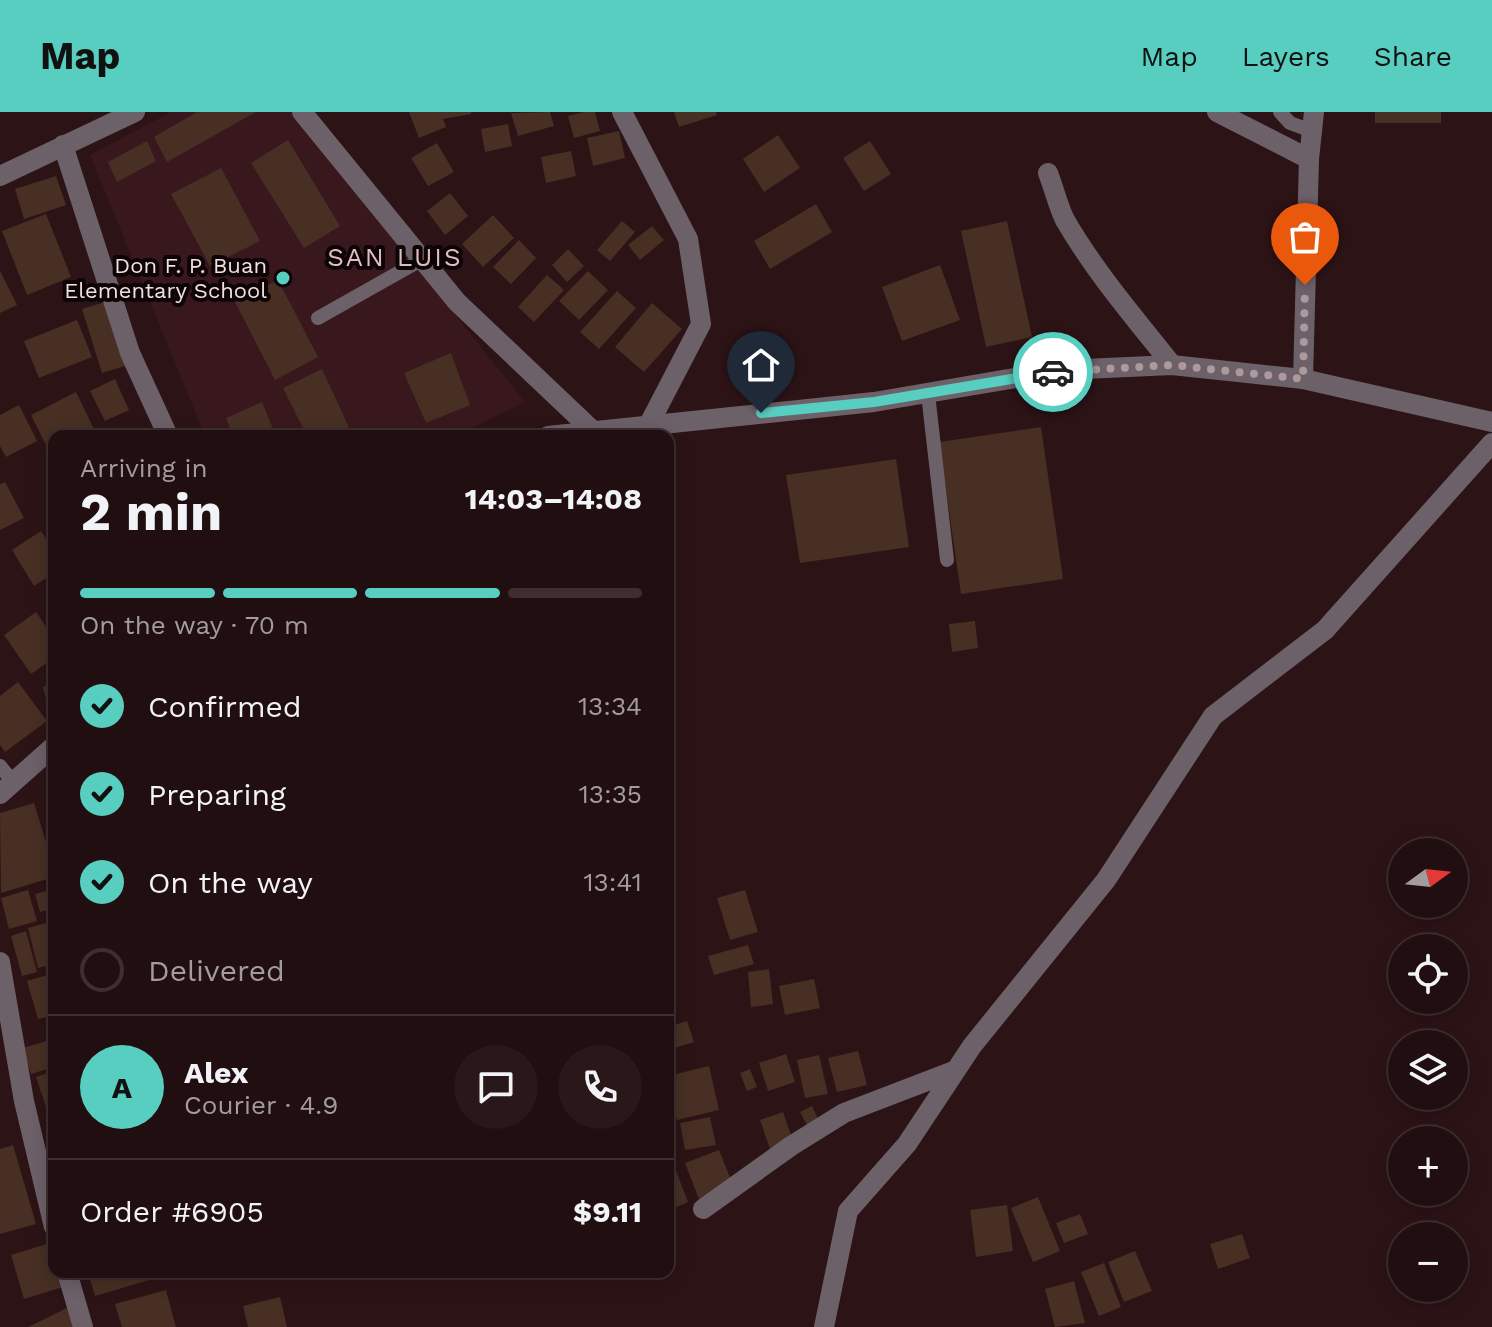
<!DOCTYPE html>
<html lang="en">
<head>
<meta charset="utf-8">
<style>
  :root { --surface:#210e10; --page:#291719; --text:#f1f3f6; --muted:#a29c9f; --line:#3e2e30; --accent:#58cec0 }
  body { margin:0; font-family:"Work Sans",sans-serif; background:var(--page); color:var(--text); height:100vh; display:flex; flex-direction:column; font-size:30px; white-space:nowrap }
  * { box-sizing:border-box; margin:0 }
  p { font-size:26px; color:var(--muted) }
  .icon { flex:none; width:44px; height:44px; fill:none; stroke:currentColor; stroke-width:2; stroke-linecap:round; stroke-linejoin:round }
  .map { position:relative; flex:1; overflow:hidden }
  .side { position:absolute; left:48px; top:318px; width:626px; height:848px; display:flex; flex-direction:column; background:var(--surface); border-radius:16px; box-shadow:0 4px 20px #0003,0 0 0 2px var(--line) }
  .side>* { flex:none }
  .needle { width:52px; rotate:75deg }
  .controls { position:absolute; left:1388px; top:726px; display:grid; gap:16px }
  .controls a { display:grid; place-items:center; width:80px; height:80px; border-radius:50%; background:var(--surface); box-shadow:0 4px 20px #0003,0 0 0 2px var(--line); font-size:40px }
  .pin { position:absolute; display:grid; place-items:center; width:68px; height:68px; color:#fff; margin:-82px -34px; border-radius:50% 50% 50% 0; rotate:-45deg; box-shadow:0 0 8px #0007 }
  .pin .icon { rotate:45deg }
  .courier { position:absolute; display:grid; place-items:center; width:80px; height:80px; margin:-40px; border:6px solid #58cec0; border-radius:50%; background:#fff; color:#222; box-shadow:0 2px 10px #0007 }
  .headline em { font-style:normal; font-weight:700 }
  .headline div { display:flex; flex-direction:column-reverse }
  .headline { display:flex; align-items:center; justify-content:space-between; height:136px; padding:0 32px }
  h1 { font-size:52px; font-weight:700; line-height:60px }
  .bar { display:grid; grid-template-columns:repeat(4,1fr); gap:12px 8px; align-content:center; height:96px; padding:0 32px }
  .bar i { height:10px; border-radius:6px; background:var(--line) }
  .bar .current { background:var(--accent) }
  .bar p { grid-column:span 4 }
  .line { display:flex; align-items:center; gap:20px; padding:0 32px; border-top:2px solid var(--line) }
  .line div { flex:1 }
  .round { display:grid; place-items:center; flex:none; width:84px; height:84px; border-radius:42px; background:var(--page) }
  ol { padding:0 32px; list-style:none }
  li { display:flex; align-items:center; gap:24px; height:88px }
  li p { margin-inline-start:auto }
  li .icon { padding:8px; border-radius:50%; background:var(--accent); color:#111; stroke-width:4 }
  li:last-child { color:var(--muted) }
  li i { width:44px; height:44px; border:4px solid var(--line); border-radius:50% }
  header { display:flex; align-items:center; gap:48px; box-sizing:border-box; height:112px; padding:0 40px; background:var(--accent); color:#111 }
  header strong { font-size:38px }
  nav { display:flex; gap:44px; margin-inline-start:auto; font-size:28px }
  .map>svg:first-child { display:block }
  .built { fill:#39181d }
  .building { fill:#472f23 }
  .lines { fill:none; stroke-linecap:round; stroke-linejoin:round }
  .service { stroke:#6d6169; stroke-width:14 }
  .minor { stroke:#6d6169; stroke-width:20 }
  .tertiary { stroke:#6d6169; stroke-width:20 }
  .done { stroke:#ad989a; stroke-width:8; stroke-dasharray:0 14.4 }
  .route { stroke:#58cec0; stroke-width:10 }
  .poi-dot { fill:#58cec0; stroke:#0d0405; stroke-width:3 }
  .labels { text-anchor:middle; stroke-width:8; stroke-linejoin:round; paint-order:stroke }
  .poi-label { font-size:22px; fill:#f3e0e1; stroke:#0d0405; text-anchor:end }
  .quarter-label { font-size:26px; letter-spacing:2px; fill:#e1bdc0; stroke:#0d0405 }
</style>
</head>
<body>
<header>
<strong>Map</strong>
<nav><a>Map</a><a>Layers</a><a>Share</a></nav>
</header>
<div class="map">
<svg width="1492" height="1215" viewBox="0 0 1492 1215">
  <rect width="100%" height="100%" fill="#2c1316"/>
  <path class="built" d="M 171,0 L 293,0 L 525,290 L 456,324 L 205,324 L 90,43 Z"/>
  <path class="building" d="M 197,0 L 256,0 L 167,50 L 154,25 Z
    M 409,0 L 471,0 L 471,2 L 443,7 L 446,15 L 419,26 Z
    M 550,0 L 554,14 L 518,24 L 511,1 Z
    M 584,0 L 595,0 L 600,19 L 574,26 L 568,4 Z
    M 674,0 L 716,0 L 717,3 L 679,15 Z
    M 1375,0 L 1441,0 L 1441,11 L 1375,11 Z
    M 508,12 L 512,34 L 485,40 L 481,17 Z
    M 619,19 L 625,46 L 593,54 L 587,26 Z
    M 778,23 L 800,56 L 764,80 L 743,47 Z
    M 288,28 L 340,114 L 304,136 L 251,51 Z
    M 147,29 L 156,49 L 117,70 L 108,50 Z
    M 870,29 L 891,62 L 864,79 L 843,46 Z
    M 437,31 L 454,60 L 428,74 L 411,46 Z
    M 571,39 L 576,64 L 546,71 L 541,45 Z
    M 221,56 L 260,129 L 210,154 L 171,82 Z
    M 56,64 L 66,93 L 24,107 L 15,77 Z
    M 450,81 L 468,104 L 445,123 L 427,99 Z
    M 816,92 L 832,120 L 770,157 L 754,129 Z
    M 46,102 L 71,165 L 27,183 L 2,119 Z
    M 493,103 L 514,126 L 483,155 L 462,132 Z
    M 622,109 L 635,120 L 610,149 L 597,138 Z
    M 1007,109 L 1032,225 L 986,235 L 961,119 Z
    M 652,114 L 664,128 L 640,148 L 628,133 Z
    M 519,128 L 536,146 L 511,172 L 493,155 Z
    M 568,137 L 584,154 L 567,170 L 552,153 Z
    M 940,153 L 960,208 L 902,229 L 882,175 Z
    M 0,159 L 17,193 L 0,201 Z
    M 588,159 L 608,178 L 579,208 L 559,189 Z
    M 547,163 L 564,178 L 534,210 L 518,195 Z
    M 278,168 L 318,245 L 275,268 L 235,190 Z
    M 617,179 L 636,196 L 599,237 L 580,220 Z
    M 105,190 L 125,254 L 102,261 L 82,197 Z
    M 652,191 L 682,217 L 644,260 L 615,235 Z
    M 77,208 L 92,245 L 39,266 L 24,229 Z
    M 451,241 L 470,293 L 426,311 L 404,261 Z
    M 322,257 L 353,324 L 307,324 L 283,276 Z
    M 115,267 L 129,298 L 105,309 L 90,279 Z
    M 76,280 L 95,319 L 84,324 L 54,324 L 54,339 L 50,341 L 31,303 Z
    M 262,290 L 276,324 L 233,324 L 226,306 Z
    M 19,293 L 37,329 L 6,345 L 0,334 L 0,303 Z
    M 1041,315 L 1063,467 L 961,482 L 939,330 Z
    M 896,347 L 909,435 L 800,451 L 786,363 Z
    M 5,370 L 24,406 L 0,418 L 0,372 Z
    M 41,419 L 54,439 L 54,461 L 34,474 L 12,438 Z
    M 36,500 L 54,526 L 54,546 L 31,562 L 4,523 Z
    M 975,509 L 978,536 L 952,540 L 949,512 Z
    M 18,570 L 47,609 L 5,640 L 0,633 L 0,584 Z
    M 54,572 L 54,605 L 51,606 L 43,575 Z
    M 34,691 L 54,756 L 54,765 L 1,781 L 0,701 Z
    M 54,777 L 54,796 L 40,800 L 35,782 Z
    M 28,778 L 37,809 L 9,817 L 1,786 Z
    M 745,778 L 758,820 L 730,828 L 717,786 Z
    M 46,811 L 54,840 L 54,852 L 38,856 L 28,816 Z
    M 26,819 L 37,860 L 22,864 L 11,824 Z
    M 748,833 L 754,852 L 714,863 L 708,844 Z
    M 769,857 L 773,892 L 751,895 L 748,860 Z
    M 54,861 L 54,903 L 38,907 L 27,869 Z
    M 814,867 L 820,896 L 785,903 L 779,874 Z
    M 687,909 L 694,930 L 668,938 L 668,915 Z
    M 50,928 L 54,955 L 31,962 L 23,936 Z
    M 858,939 L 867,973 L 837,980 L 828,946 Z
    M 786,942 L 795,970 L 768,979 L 759,951 Z
    M 819,943 L 828,982 L 805,986 L 797,948 Z
    M 709,954 L 719,998 L 677,1008 L 668,964 Z
    M 750,957 L 757,975 L 747,979 L 740,961 Z
    M 54,959 L 54,1003 L 49,1004 L 36,965 Z
    M 812,994 L 822,1015 L 811,1021 L 800,1000 Z
    M 783,1000 L 793,1029 L 770,1037 L 760,1008 Z
    M 710,1005 L 716,1033 L 685,1038 L 680,1011 Z
    M 13,1033 L 36,1112 L 0,1122 L 0,1037 Z
    M 719,1038 L 733,1073 L 699,1087 L 685,1051 Z
    M 671,1046 L 688,1090 L 668,1099 L 668,1047 Z
    M 1038,1085 L 1060,1139 L 1033,1150 L 1011,1096 Z
    M 1007,1093 L 1013,1139 L 976,1145 L 970,1098 Z
    M 1080,1102 L 1088,1122 L 1064,1131 L 1056,1111 Z
    M 1242,1122 L 1250,1146 L 1218,1157 L 1210,1132 Z
    M 50,1131 L 54,1145 L 54,1160 L 58,1160 L 63,1175 L 24,1187 L 11,1143 Z
    M 1135,1139 L 1152,1179 L 1124,1190 L 1108,1150 Z
    M 1104,1151 L 1121,1195 L 1099,1204 L 1081,1160 Z
    M 88,1160 L 173,1160 L 173,1161 L 95,1184 Z
    M 1074,1169 L 1085,1211 L 1055,1215 L 1045,1177 Z
    M 166,1178 L 176,1215 L 122,1215 L 115,1192 Z
    M 280,1185 L 287,1215 L 248,1215 L 243,1194 Z
    M 67,1196 L 75,1215 L 28,1215 Z"/>
  <g class="lines">
    <path class="service" d="M 1280,0 L 1290,11 L 1312,19
      M 318,206 L 421,148
      M 928,282 L 947,448
      M 0,654 L 13,670"/>
    <path class="minor" d="M 302,0 L 457,190 L 592,318
      M 622,0 L 688,127 L 701,212 L 649,312
      M 1217,0 L 1309,47 L 1303,267
      M 63,33 L 130,241 L 168,324
      M 1309,47 L 1314,0
      M 1048,61 C 1054,76 1058,94 1065,108 C 1095,160 1135,206 1172,253
      M 0,64 L 135,0
      M 0,850 L 24,989 L 54,1115
      M 703,1097 L 791,1034 L 844,1001 L 956,958
      M 67,1160 L 83,1215
      M 824,1215 L 848,1099 L 907,1032 L 972,934 L 1106,768 L 1213,604 L 1325,518 L 1492,331"/>
    <path class="tertiary" d="M 548,324 L 874,290 L 1062,258 L 1172,253 L 1303,267 L 1492,310
      M 0,682 L 54,634"/>
  </g>
  <g class="lines">
    <path class="done" d="M 1053,260 L 1172,253 L 1303,267 L 1305,173"/>
    <path class="route" d="M 761,301 L 874,290 L 1053,260"/>
  </g>
  <circle class="poi-dot" cx="283" cy="166" r="8"/>
  <g class="labels">
    <g class="poi-label">
      <text x="267" y="161">Don F. P. Buan<tspan x="267" dy="25">Elementary School</tspan></text>
    </g>
    <g class="quarter-label">
      <text x="395" y="154">SAN LUIS</text>
    </g>
  </g>
</svg>
<div class="controls">
<a><svg class="needle" viewBox="-14 -14 28 28"><path d="M0-13l5 13h-10z" fill="#e53935"/><path d="M0 13l5-13h-10z" fill="#a29c9f"/></svg></a>
<a><svg class="icon" aria-label="locate" viewBox="0 0 24 24"><circle cx="12" cy="12" r="6"/><path d="M12 2v4M12 18v4M2 12h4M18 12h4"/></svg></a>
<a><svg class="icon" aria-label="layers" viewBox="0 0 24 24"><path d="M12 4l9 5-9 5-9-5zM3 14l9 5 9-5"/></svg></a>
<a>+</a>
<a>−</a>
</div>
<div class="pin" style="left:1305px;top:173px;background:#ea580c"><svg class="icon" aria-label="bag" viewBox="0 0 24 24"><path d="M5 8h14l-1 12H6zM9 8a3 3 0 0 1 6 0"/></svg></div>
<div class="pin" style="left:761px;top:301px;background:#1f2937"><svg class="icon" aria-label="home" viewBox="0 0 24 24"><path d="M3 11l9-7 9 7M6 9v11h12V9"/></svg></div>
<div class="courier" style="left:1053px;top:260px"><svg class="icon" aria-label="car" viewBox="0 0 24 24"><path d="M5 17H2v-5l4-1 3-4h7l3 4 3 1v5h-3M9 17h6M6 11h13"/><circle cx="7" cy="17" r="2"/><circle cx="17" cy="17" r="2"/></svg></div>
<section class="side">
<div class="headline"><div><h1>2 min</h1><p>Arriving in</p></div><em>14:03–14:08</em></div>
<div class="bar"><i class="current"></i><i class="current"></i><i class="current"></i><i></i><p>On the way · 70 m</p></div>
<ol>
<li><svg class="icon" aria-label="check" viewBox="0 0 24 24"><path d="M5 12l5 5 9-10"/></svg>Confirmed<p>13:34</p></li>
<li><svg class="icon" aria-label="check" viewBox="0 0 24 24"><path d="M5 12l5 5 9-10"/></svg>Preparing<p>13:35</p></li>
<li><svg class="icon" aria-label="check" viewBox="0 0 24 24"><path d="M5 12l5 5 9-10"/></svg>On the way<p>13:41</p></li>
<li><i></i>Delivered</li>
</ol>
<div class="line" style="height:144px"><b class="round" style="background:var(--accent);color:#111">A</b><div><b>Alex</b><p>Courier · 4.9</p></div><a class="round"><svg class="icon" aria-label="chat" viewBox="0 0 24 24"><path d="M4 5h16v11H9l-5 4z"/></svg></a><a class="round"><svg class="icon" aria-label="phone" viewBox="0 0 24 24"><path d="M5 4h4l2 5-3 2q2 4 5 5l2-3 5 2v4C11 20 4 13 5 4z"/></svg></a></div>
<div class="line" style="height:104px"><div>Order #6905</div><b>$9.11</b></div>
</section>
</div>
</body>
</html>
